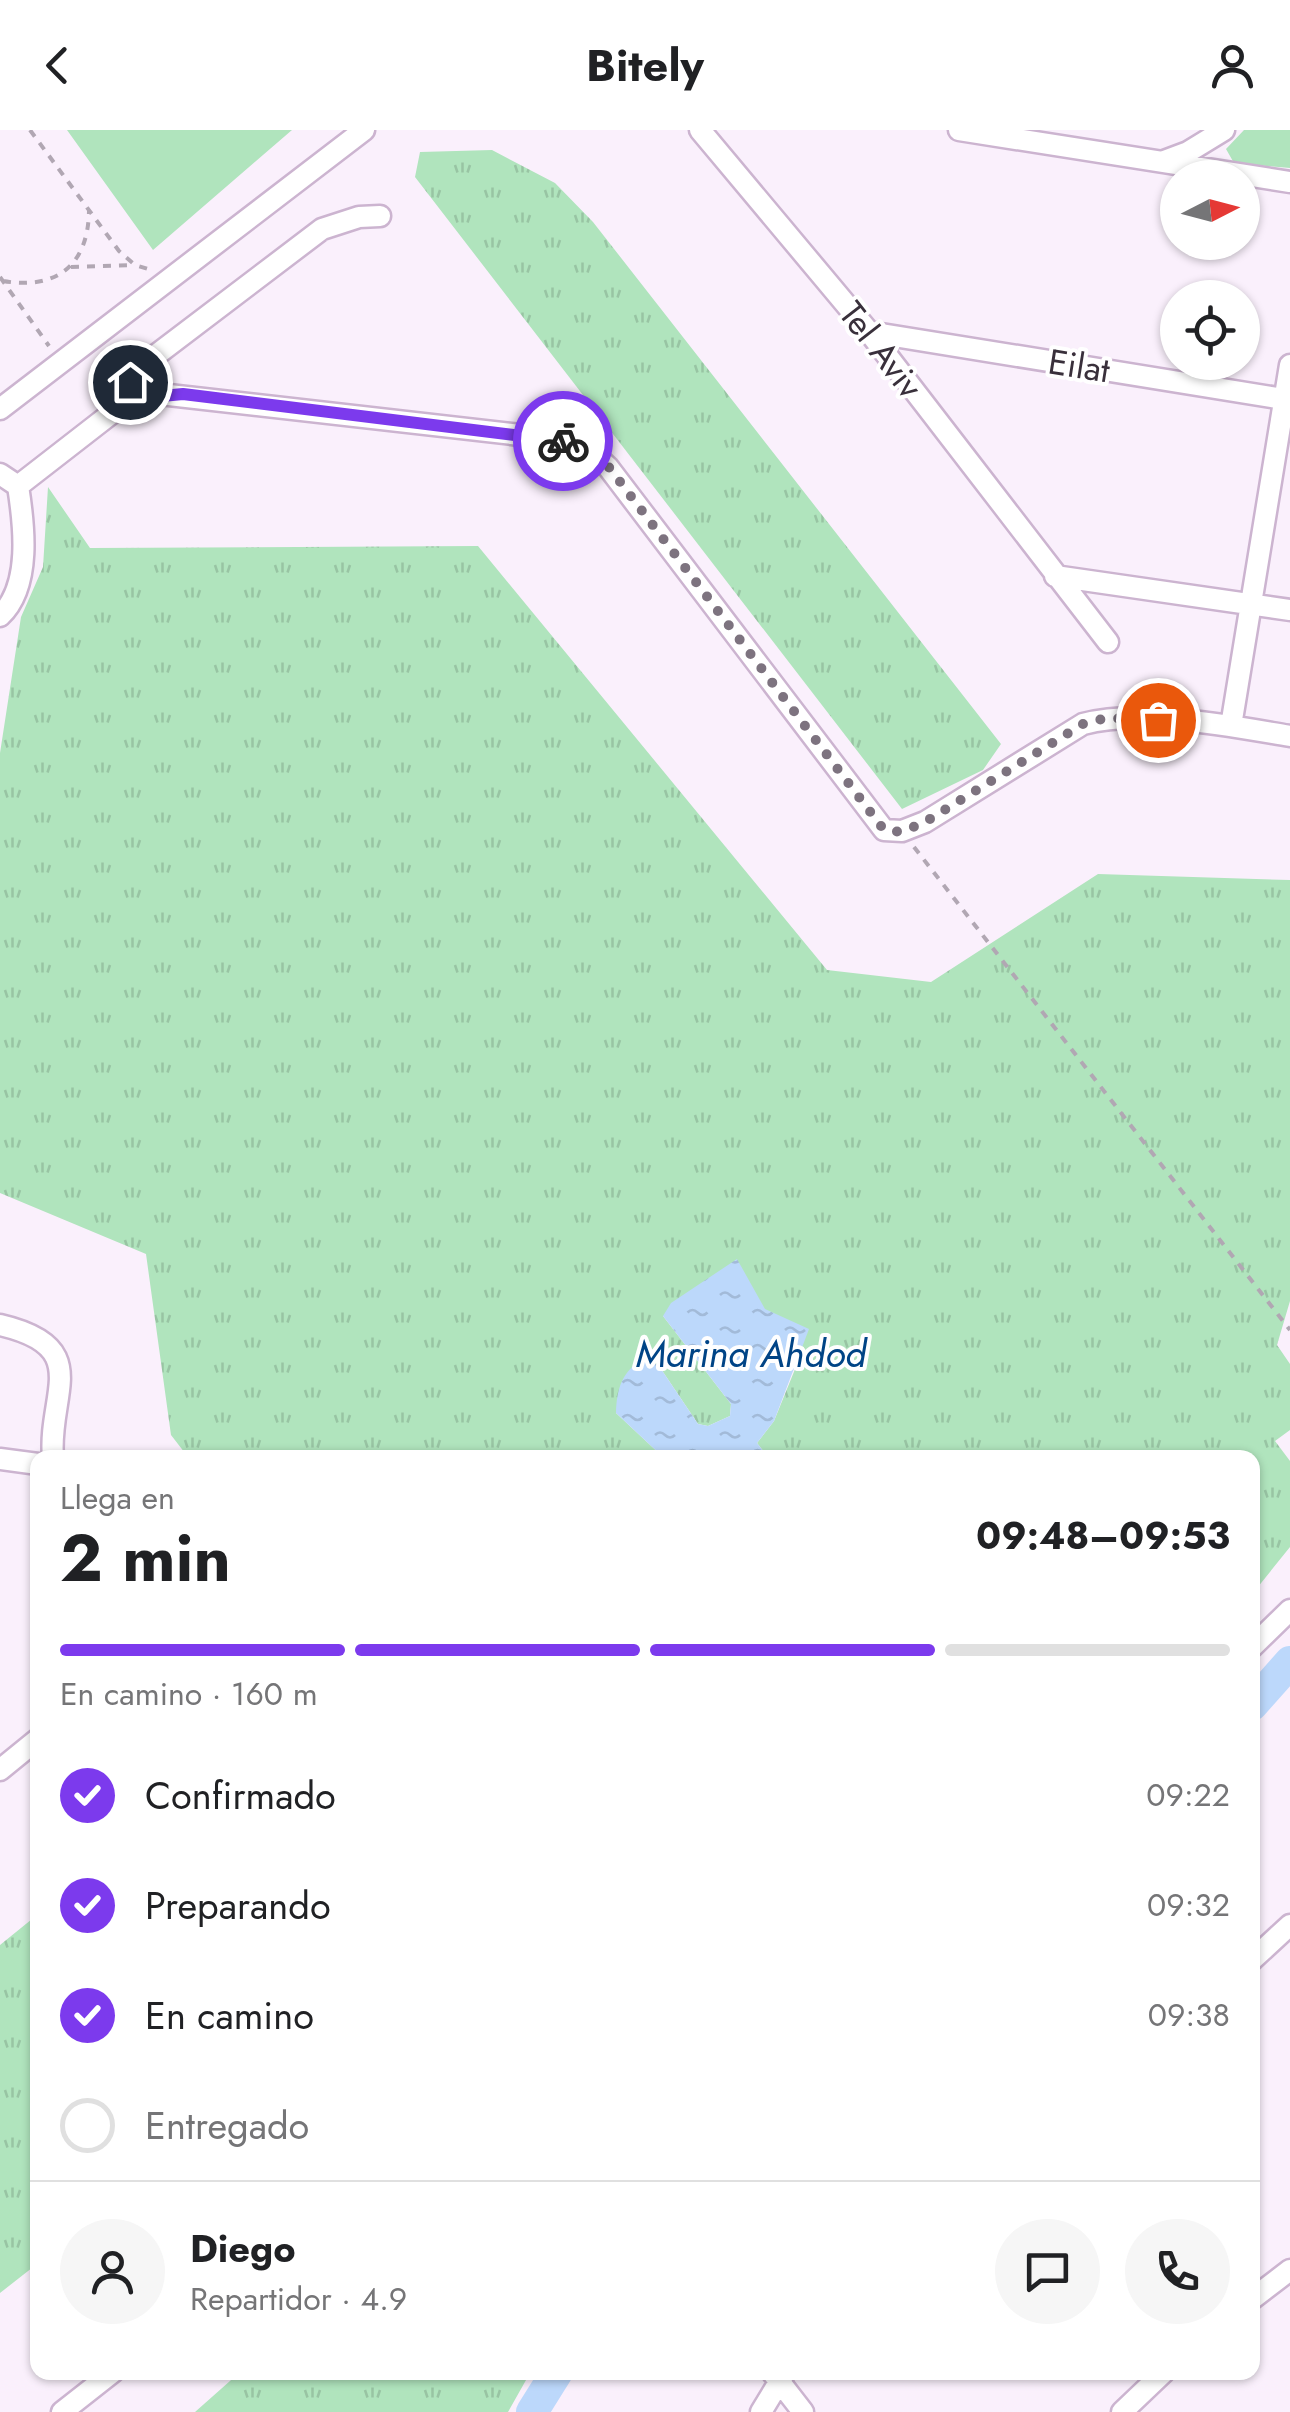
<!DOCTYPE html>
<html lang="es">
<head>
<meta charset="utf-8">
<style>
  :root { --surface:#fff; --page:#f6f6f6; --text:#202124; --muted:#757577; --line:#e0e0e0; --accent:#7c3aed }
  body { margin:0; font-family:Jost,sans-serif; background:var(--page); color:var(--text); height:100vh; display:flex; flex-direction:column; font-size:38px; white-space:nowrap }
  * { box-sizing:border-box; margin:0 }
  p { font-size:32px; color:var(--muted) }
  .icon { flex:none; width:55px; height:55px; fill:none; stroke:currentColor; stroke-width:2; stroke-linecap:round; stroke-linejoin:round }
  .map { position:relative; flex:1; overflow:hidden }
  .side { position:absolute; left:30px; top:1320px; width:1230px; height:930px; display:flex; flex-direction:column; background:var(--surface); border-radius:20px; box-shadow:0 2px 8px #0004 }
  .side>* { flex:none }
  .needle { width:65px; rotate:84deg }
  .buttons { position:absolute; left:1160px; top:30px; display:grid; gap:20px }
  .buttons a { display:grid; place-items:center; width:100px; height:100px; border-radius:50%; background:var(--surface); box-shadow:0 2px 8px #0004; font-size:50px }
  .pin { position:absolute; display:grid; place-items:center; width:85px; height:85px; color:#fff; margin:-42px; border:5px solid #fff; border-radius:50%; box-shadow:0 2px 10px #0007 }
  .courier { position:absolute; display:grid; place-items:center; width:100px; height:100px; margin:-50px; border:8px solid #7c3aed; border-radius:50%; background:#fff; color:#222; box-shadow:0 2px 12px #0007 }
  .summary em { font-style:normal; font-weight:700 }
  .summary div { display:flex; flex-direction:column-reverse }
  .summary { display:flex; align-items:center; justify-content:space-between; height:170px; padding:0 30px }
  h1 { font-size:65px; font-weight:700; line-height:75px }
  .bar { display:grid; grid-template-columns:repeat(4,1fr); gap:15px 10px; align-content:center; height:120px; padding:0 30px }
  .bar i { height:12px; border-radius:8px; background:var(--line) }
  .bar .current { background:var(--accent) }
  .bar p { grid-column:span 4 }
  .line { display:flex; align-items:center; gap:25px; padding:0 30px; border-top:2px solid var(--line) }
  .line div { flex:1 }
  .round { display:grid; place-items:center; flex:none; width:105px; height:105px; border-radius:52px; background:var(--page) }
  ol { padding:0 30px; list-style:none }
  li { display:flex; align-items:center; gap:30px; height:110px }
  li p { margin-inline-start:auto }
  li .icon { padding:10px; border-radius:50%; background:var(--accent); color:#fff; stroke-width:4 }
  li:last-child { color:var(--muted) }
  li i { width:55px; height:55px; border:5px solid var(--line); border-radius:50% }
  header { display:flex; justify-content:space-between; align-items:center; height:130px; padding:0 30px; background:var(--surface); font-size:45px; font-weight:700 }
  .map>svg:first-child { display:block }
  .grass { fill:url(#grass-tufts) }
  .green { fill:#b0e4bd }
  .water { fill:url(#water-ripples) }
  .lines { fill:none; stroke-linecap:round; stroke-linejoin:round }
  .river { stroke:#bcd8fb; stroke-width:32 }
  .street-casing { stroke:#ccb4d0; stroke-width:25 }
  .path { stroke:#b1a7b3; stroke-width:4; stroke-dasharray:8 8; stroke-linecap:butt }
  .street { stroke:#fff; stroke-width:20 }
  .done { stroke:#7d737f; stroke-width:10; stroke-dasharray:0 18 }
  .route { stroke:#7c3aed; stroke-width:12 }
  .labels { text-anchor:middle; stroke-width:8; stroke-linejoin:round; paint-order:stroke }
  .street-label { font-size:35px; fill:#39303b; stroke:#fff }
  .water-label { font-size:38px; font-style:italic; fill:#004486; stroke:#fff }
</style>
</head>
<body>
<header><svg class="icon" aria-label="back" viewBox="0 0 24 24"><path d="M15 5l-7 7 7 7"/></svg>Bitely<svg class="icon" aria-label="person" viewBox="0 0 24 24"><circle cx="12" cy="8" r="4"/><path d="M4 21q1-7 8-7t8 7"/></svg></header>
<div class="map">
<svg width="1290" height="2282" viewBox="0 0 1290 2282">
  <defs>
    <pattern id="grass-tufts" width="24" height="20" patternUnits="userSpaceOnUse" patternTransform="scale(2.5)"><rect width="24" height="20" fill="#b0e4bd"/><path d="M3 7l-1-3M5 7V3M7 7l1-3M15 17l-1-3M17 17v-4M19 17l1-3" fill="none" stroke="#98c4a3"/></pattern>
    <pattern id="water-ripples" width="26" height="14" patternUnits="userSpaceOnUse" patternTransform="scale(2.5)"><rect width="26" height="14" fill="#bcd8fb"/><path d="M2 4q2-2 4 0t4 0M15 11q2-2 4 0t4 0" fill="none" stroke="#a2bad8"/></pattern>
  </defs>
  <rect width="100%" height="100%" fill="#faf0fc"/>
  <path class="grass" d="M 492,20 L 555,53 L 593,92 L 1001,614 L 983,640 L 902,679 L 415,47 L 420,22 Z
    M 48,357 L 90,418 L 478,416 L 827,840 L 931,852 L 1098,744 L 1290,750 L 1290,1171 L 1277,1215 L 1290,1234 L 1290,1300 L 1275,1311 L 1290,1331 L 1290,1417 L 1253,1463 L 1252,1328 L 768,1327 L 757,1313 L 774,1291 L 804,1217 L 663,1186 L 731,1274 L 730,1286 L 708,1296 L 698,1294 L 659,1236 L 616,1283 L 663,1327 L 188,1327 L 171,1305 L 146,1124 L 0,1063 L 0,623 L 21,487 L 43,437 Z
    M 37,1785 L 37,2134 L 0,2163 L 0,1815 Z
    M 239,2243 L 239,2242 L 530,2243 L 508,2282 L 195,2282 Z"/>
  <path class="green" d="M 67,0 L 292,0 L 153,120 Z
    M 1244,0 L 1290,0 L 1290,38 L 1234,33 L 1226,19 Z"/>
  <path class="water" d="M 737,1129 L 765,1179 L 809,1199 L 774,1291 L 757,1313 L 768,1327 L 663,1327 L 616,1283 C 617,1256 622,1244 643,1227 L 659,1236 L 698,1294 L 708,1296 L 730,1286 L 731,1274 L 663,1186 L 671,1173 Z"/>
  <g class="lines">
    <path class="river" d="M 1252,1575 L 1290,1532
      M 532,2282 L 557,2242"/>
    <defs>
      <path id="street" d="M 700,0 L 869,202 L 1108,512
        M 959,0 L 1290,52
        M 1164,31 L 1188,22 L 1224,0
        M 869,202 L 1290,270
        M 130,269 L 130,252 L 139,238 L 322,99 L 359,87 L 380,86
        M 0,279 L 364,0
        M 0,344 L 18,356
        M 18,356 L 130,269 L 160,264 L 547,308 C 571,313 590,319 608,337 L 884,700 L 902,701 L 925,692 L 1083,594 C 1141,578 1230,596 1290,606
        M 1055,446 L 1290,480
        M 0,486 C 32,456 24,394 18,356
        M 1231,596 L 1290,235
        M 0,1195 C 95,1217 47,1264 53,1328
        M 0,1329 L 38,1334
        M 1252,1517 L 1290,1480
        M 0,1640 L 38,1609
        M 1252,1830 L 1290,1795
        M 1252,2169 L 1290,2140
        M 772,2242 L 803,2282
        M 62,2282 L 113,2242
        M 761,2282 L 784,2244
        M 1122,2282 L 1164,2242"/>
    </defs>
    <use href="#street" class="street-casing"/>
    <path class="path" d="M 30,0 L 119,121 L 135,135 L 148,139
      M 71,137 L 135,135
      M 0,147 L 49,216
      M 3,151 C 56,160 88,136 89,81
      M 914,717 L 1290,1200"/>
    <use href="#street" class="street"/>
  </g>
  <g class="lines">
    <path class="done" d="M 563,311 L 596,325 L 608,336 L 884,700 L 902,702 L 925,692 L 1083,594 L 1106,588 L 1158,590"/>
    <path class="route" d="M 130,252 L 130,269 L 183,264 L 563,311"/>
  </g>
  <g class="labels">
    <g class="street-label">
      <text transform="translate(881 220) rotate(52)" y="12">Tel Aviv</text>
      <text transform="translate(1079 236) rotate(9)" y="12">Eilat</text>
    </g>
    <g class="water-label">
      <text x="751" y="1237">Marina Ahdod</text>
    </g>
  </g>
</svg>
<div class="buttons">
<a><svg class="needle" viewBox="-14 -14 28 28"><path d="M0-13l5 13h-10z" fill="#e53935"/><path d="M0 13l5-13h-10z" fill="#757577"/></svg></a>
<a><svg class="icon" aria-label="locate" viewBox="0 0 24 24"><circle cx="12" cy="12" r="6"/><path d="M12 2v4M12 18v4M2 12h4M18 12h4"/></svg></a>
</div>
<div class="pin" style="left:1158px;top:590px;background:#ea580c"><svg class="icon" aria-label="bag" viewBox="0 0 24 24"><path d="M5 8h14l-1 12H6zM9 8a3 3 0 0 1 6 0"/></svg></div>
<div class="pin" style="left:130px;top:252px;background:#1f2937"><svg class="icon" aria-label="home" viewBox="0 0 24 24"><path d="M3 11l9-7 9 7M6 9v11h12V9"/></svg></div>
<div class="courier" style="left:563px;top:311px"><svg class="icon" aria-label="bike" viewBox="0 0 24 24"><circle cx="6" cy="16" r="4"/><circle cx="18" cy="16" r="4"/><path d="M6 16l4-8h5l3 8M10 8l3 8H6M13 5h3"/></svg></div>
<section class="side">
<div class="summary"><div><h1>2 min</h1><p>Llega en</p></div><em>09:48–09:53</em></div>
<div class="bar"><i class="current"></i><i class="current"></i><i class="current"></i><i></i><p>En camino · 160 m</p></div>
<ol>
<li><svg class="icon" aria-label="check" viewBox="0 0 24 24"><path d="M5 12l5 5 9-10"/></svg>Confirmado<p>09:22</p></li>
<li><svg class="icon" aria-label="check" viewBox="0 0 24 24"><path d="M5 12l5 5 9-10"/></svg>Preparando<p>09:32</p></li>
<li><svg class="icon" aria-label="check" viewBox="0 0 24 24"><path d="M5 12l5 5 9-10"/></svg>En camino<p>09:38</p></li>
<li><i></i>Entregado</li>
</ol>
<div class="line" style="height:180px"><a class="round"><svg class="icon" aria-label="person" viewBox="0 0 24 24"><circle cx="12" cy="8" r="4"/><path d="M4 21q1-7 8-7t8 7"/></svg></a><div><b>Diego</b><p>Repartidor · 4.9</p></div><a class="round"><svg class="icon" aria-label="chat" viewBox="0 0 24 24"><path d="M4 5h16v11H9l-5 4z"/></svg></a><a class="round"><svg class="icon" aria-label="phone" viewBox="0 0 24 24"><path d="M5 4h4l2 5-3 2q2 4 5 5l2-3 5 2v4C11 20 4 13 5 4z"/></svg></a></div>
</section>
</div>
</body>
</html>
